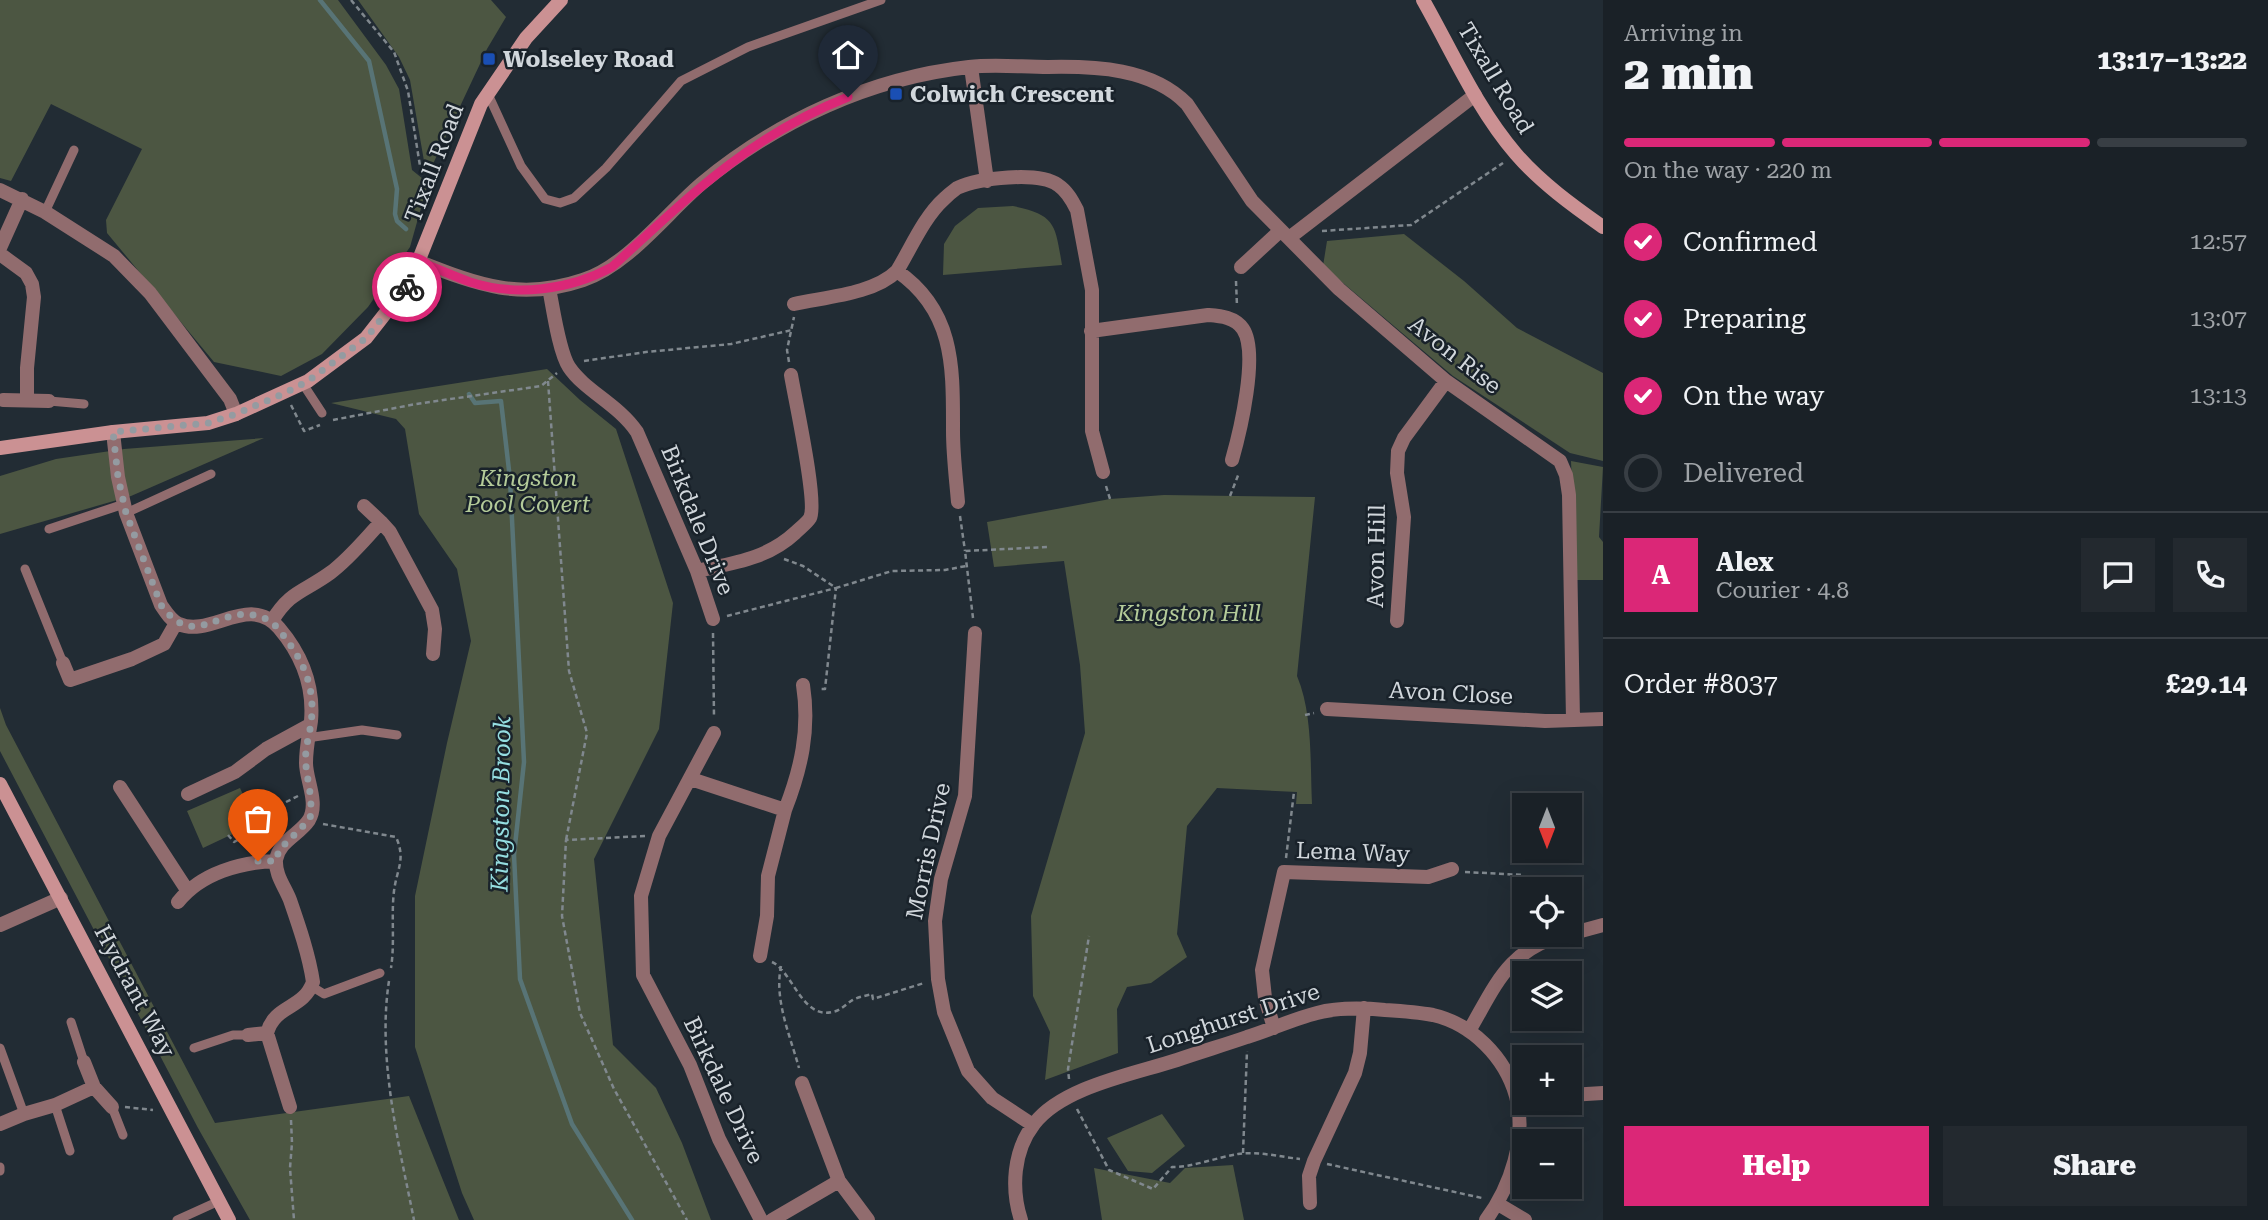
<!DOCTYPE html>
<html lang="en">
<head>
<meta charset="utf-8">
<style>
  :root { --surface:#1a2127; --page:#23292f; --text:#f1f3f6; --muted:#9fa3a7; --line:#383e44; --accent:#db2777 }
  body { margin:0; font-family:"Roboto Serif",serif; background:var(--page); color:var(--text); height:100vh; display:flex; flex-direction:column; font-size:26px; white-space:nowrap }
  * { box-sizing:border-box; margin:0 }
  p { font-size:23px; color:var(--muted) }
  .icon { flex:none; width:38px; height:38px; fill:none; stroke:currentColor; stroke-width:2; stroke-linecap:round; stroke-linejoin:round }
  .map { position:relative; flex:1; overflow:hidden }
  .side { display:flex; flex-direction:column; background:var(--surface); width:665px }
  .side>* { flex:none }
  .needle { width:46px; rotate:180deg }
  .tools { position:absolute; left:1512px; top:793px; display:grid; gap:14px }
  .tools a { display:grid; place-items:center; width:70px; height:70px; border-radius:0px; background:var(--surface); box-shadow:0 7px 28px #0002,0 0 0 2px var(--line); font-size:35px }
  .pin { position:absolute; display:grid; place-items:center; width:60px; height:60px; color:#fff; margin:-72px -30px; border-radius:50% 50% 50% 0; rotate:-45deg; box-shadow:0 0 7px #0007 }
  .pin .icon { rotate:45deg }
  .courier { position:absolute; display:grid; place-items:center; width:70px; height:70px; margin:-35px; border:5px solid #db2777; border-radius:50%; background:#fff; color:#222; box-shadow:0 2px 9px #0007 }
  .head em { font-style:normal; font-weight:800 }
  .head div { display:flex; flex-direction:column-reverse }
  .head { display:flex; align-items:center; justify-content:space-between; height:119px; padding:0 21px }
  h1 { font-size:46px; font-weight:800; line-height:52px }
  .bar { display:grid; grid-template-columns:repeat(4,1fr); gap:10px 7px; align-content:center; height:84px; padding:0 21px }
  .bar i { height:9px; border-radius:5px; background:var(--line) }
  .bar .current { background:var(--accent) }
  .bar p { grid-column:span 4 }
  .line { display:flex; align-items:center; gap:18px; padding:0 21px; border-top:2px solid var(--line) }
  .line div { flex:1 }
  .round { display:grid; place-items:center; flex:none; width:74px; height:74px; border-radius:0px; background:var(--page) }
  ol { padding:0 21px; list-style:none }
  li { display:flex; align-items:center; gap:21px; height:77px }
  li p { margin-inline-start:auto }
  li .icon { padding:7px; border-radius:50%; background:var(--accent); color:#fff; stroke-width:4 }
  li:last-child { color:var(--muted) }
  li i { width:38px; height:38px; border:4px solid var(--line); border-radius:50% }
  .primary-button { display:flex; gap:14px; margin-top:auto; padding:14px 21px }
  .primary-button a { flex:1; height:80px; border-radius:0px; background:var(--accent); color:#fff; font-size:28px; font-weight:800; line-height:80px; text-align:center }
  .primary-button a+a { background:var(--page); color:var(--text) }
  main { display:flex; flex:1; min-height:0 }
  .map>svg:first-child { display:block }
  .green { fill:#4c5642 }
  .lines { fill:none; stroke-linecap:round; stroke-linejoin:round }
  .stream { stroke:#587476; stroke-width:4.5 }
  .path { stroke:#80888e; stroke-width:2.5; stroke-dasharray:5 3.5; stroke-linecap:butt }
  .lane { stroke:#916c6e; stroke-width:9 }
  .street { stroke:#916c6e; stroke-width:14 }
  .secondary { stroke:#cb9193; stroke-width:14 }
  .done { stroke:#949ba1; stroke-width:7; stroke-dasharray:0 12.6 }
  .route { stroke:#db2777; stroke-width:9 }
  .transit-dot { fill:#1a4fb4; stroke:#19222a; stroke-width:2.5 }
  .labels { text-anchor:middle; stroke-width:5; stroke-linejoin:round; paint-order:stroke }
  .poi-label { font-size:23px; font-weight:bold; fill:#d1d7dc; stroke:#19222a; text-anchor:start }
  .street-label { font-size:23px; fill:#d1d7dc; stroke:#19222a }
  .park-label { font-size:23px; font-style:italic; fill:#b4cb99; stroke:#19222a }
  .water-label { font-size:24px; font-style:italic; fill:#95dee1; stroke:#19222a }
</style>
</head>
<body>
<main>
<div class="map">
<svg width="1603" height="1220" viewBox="0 0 1603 1220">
  <rect width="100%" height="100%" fill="#222c34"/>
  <path class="green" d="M 0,0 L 338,0 L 386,65 L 399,89 L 412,170 L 428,183 L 410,247 L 368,307 L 322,354 L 281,376 L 214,362 L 107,233 L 106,220 L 142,149 L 51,104 L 11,181 L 0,178 Z
    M 358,0 L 491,0 L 506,17 L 487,49 L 432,166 L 424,161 L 410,80 L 399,57 Z
    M 1013,206 C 1056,215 1055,224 1062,265 L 943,275 L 944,244 L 955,226 L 978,208 Z
    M 1404,234 L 1464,281 L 1517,328 L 1603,373 L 1603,461 L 1570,453 L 1453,376 L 1323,266 L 1327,241 Z
    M 547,369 L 580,400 L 616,429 L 673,603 L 659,729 L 594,859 L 613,1045 L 656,1088 L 682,1143 L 711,1220 L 474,1220 L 462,1193 L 415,1047 L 415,896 L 447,743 L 471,641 L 457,569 L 419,514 L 405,429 L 396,419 L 331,403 Z
    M 264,438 L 131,496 L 0,534 L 0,476 L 56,459 L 124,449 Z
    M 1571,461 L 1603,467 L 1599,537 L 1603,542 L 1603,580 L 1576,580 Z
    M 1164,495 L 1315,497 L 1297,676 C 1313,714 1310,763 1312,804 L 1296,804 L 1297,792 L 1217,788 L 1187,826 L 1177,934 L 1187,957 L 1151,983 L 1127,987 L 1117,1009 L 1118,1053 L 1045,1080 L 1050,1032 L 1033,996 L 1031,916 L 1085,733 L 1080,665 L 1064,561 L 994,567 L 987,522 L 1110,499 Z
    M 0,708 L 6,725 L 215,1123 L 409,1096 L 459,1220 L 250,1220 L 198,1128 L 0,751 Z
    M 240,788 L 256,823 L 203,848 L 187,811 Z
    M 1162,1114 L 1185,1146 L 1152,1173 L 1128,1171 L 1107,1138 Z
    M 1233,1165 L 1244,1220 L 1102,1220 L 1094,1168 L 1170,1183 L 1185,1168 Z"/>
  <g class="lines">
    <path class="stream" d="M 320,0 L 369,61 L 397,189 L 395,214 L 397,221 L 406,229
      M 469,394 L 475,403 L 501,401 L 510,479 L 524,762 L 514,855 L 520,979 L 572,1124 L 632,1220"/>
    <path class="path" d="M 351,0 L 394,52 L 408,91 L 420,166 L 435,176
      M 1322,231 L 1411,225 L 1503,163
      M 1236,281 L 1237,306
      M 584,361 L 646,352 L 731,344 L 792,330
      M 789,362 L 787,350 L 794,317
      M 548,381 L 569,671 L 587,733 L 566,840
      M 291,405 L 304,431 L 320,425
      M 333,420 L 416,404 L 541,386 L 557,373
      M 1106,486 L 1110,499
      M 1230,496 L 1239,473
      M 960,516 L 965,551
      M 784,559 L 803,566 L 836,588 L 892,571 L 945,570 L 966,566
      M 727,616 L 836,588 L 825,689 L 819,689
      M 973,618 L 965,551 L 1048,547
      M 713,633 L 714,717
      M 1305,715 L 1314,713
      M 323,824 L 396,837 C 406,860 397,868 394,891 C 391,916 395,942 391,968
      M 228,835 L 234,842 L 270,822 L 282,804 L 298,796
      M 645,836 L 566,840 L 562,916 L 580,1013 L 614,1089 L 687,1220
      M 1286,858 L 1294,792
      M 1465,872 L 1524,875
      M 772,962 C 793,972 802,1019 832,1012 C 840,1011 845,1005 851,1001 C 857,997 865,996 872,994 L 873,999 L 924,983
      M 781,966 C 774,1000 790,1035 799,1068
      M 389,981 C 377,1057 399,1145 414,1220
      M 1069,1079 L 1068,1069 L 1089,936
      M 125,1107 L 153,1110
      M 1077,1109 L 1109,1170 L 1153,1189 L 1172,1167 C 1190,1168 1218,1157 1238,1154 C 1258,1151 1281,1157 1300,1159
      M 291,1120 L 292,1143 L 290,1168 L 294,1220
      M 1243,1153 L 1247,1051
      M 1327,1164 L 1482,1198"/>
    <path class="lane" d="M 487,92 L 521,166 L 545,199 L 560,203 L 574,198 L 606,168 L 681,81 L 748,47 L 881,0
      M 45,212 L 74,150
      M 303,384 L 322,413
      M 49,401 L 84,404
      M 126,513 L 211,474
      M 49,529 L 124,504
      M 25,569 L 63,663
      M 307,738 L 362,730 L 397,735
      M 311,986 L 324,994 L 380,973
      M 71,1022 L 84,1062
      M 0,1048 L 24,1114
      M 194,1048 L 233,1035 L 248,1035
      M 55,1105 L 70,1151
      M 112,1107 L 123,1135
      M 0,1167 L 0,1171
      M 177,1220 L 219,1201"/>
    <path class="street" d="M 971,67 L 987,181
      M 0,190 L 45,212 L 114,256 L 150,293 L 230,399 L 236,414
      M 1289,238 L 1475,95
      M 0,248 L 22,199
      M 0,254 L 26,273 L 32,284 L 34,297 L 27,368 L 27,400
      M 420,262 C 478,285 521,301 583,280 C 627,266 666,214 701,184 C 777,121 870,78 969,67 C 994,64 1022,67 1048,67 C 1095,66 1152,68 1187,104 L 1252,201 L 1339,289 L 1446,381 L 1560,461 L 1566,475 L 1569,495 L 1573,720
      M 1241,267 L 1280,231
      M 897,271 C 955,311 953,368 953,431 C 953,455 956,478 958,502
      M 549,288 C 553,308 559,352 569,367 C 585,391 618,404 637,432 L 697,571 L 713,619
      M 794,304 C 825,297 874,294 897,271 C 911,248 924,217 944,199 C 948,195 953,191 957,188 C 979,178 1038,171 1058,185 C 1067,191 1072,200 1077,210 L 1092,290 L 1092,431 L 1103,472
      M 1091,331 L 1208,315 C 1220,316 1235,317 1243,329 C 1259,353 1240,432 1232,460
      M 3,400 L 49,401
      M 113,432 L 118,477 L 126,513 L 161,605 C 166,612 171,621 179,624 C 211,638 249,593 279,628 C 302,655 314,686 311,721 C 309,735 306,748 306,763 C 306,780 319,803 309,820 C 299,835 279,841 276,860 C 275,875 285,887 290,900 C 299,926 309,955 313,982 C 303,1010 275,1004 267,1033 L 290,1107
      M 364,506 L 381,522
      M 697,571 C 733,563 767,559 795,533 C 800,528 807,523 810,518 C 818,503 795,399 791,375
      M 272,621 C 290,591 304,592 330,573 C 349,559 365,539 381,522 L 390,532 L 432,610 L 435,629 L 433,654
      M 1397,621 L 1404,517 L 1397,473 L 1398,451 L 1404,438 L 1446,381
      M 975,633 L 965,796 L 941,879 L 935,921 L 938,979 L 944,1012 L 968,1071 L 992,1098 L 1033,1125
      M 63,663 L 70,680 L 132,659 L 164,644 L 176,623
      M 1327,709 L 1545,721 L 1603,719
      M 714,733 L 659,836 L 641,896 L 643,975 L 690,1065 L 719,1139 L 761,1220
      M 691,779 L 785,810 L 768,876 L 767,916 L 760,956
      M 120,787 L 187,890
      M 188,794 L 235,772 L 266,749 L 310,725
      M 785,810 C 801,769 810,730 803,685
      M 1535,889 L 1535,884
      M 178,902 C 201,873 241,862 276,861
      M 0,925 L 61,898
      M 1570,934 L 1603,925
      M 1274,1028 L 1265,998 L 1262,970 L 1284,872 L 1428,877 L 1452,869
      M 1469,1031 C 1497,983 1508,949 1567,934
      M 248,1035 L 267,1033
      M 84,1062 L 94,1087
      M 802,1083 L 839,1181
      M 1570,1095 L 1603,1093
      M 0,1124 L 24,1114 L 55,1105 L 94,1087 L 112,1107
      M 1310,1203 L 1309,1176 L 1314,1161 L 1355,1073 L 1360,1053 L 1364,1008
      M 1498,1204 L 1525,1220
      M 772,1220 L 839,1181 L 868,1220
      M 1021,1220 C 1011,1189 1013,1151 1034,1124 C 1062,1087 1134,1074 1177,1060 C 1200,1052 1224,1045 1247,1037 C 1270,1030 1293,1019 1317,1013 C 1339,1007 1363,1008 1385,1010 C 1401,1011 1417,1012 1433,1015 C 1472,1024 1505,1057 1516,1096 C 1527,1138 1511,1186 1486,1220"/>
    <path class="secondary" d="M 1423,0 C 1452,51 1477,109 1516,154 C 1540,182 1573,206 1603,227
      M 0,448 L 113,432 L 208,423 L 236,414 L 308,381 L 366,338 L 410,282 L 481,104 L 526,38 L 561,0
      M 0,784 L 229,1220"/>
  </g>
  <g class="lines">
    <path class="done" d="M 258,861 L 276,861 L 279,850 L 310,819 C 313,799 308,785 306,766 C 304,751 309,738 311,723 C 315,693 307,668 289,643 C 280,631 274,620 258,616 C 218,605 195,652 161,605 L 126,513 L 118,477 L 113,432 L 208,423 L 236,414 L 285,393 L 308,381 L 366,338 L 407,287"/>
    <path class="route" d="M 407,287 L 420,262 C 436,268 453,276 470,282 C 516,297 570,290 612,267 C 688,197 750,136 848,97"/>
  </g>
  <g class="transit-dot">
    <rect x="482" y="52" width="14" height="14" rx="3.5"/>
    <rect x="889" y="87" width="14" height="14" rx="3.5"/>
  </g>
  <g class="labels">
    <g class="poi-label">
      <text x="503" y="67">Wolseley Road</text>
      <text x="910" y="102">Colwich Crescent</text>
    </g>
    <g class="street-label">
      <text transform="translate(1496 78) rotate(59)" y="8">Tixall Road</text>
      <text transform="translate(434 163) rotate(-69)" y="8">Tixall Road</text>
      <text transform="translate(1455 355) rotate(38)" y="8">Avon Rise</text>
      <text transform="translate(698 520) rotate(68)" y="8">Birkdale Drive</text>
      <text transform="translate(1376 556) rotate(-89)" y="8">Avon Hill</text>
      <text transform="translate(1451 693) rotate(3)" y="8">Avon Close</text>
      <text transform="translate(928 851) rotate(-78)" y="8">Morris Drive</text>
      <text transform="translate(1353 852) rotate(2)" y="8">Lema Way</text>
      <text transform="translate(135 991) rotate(62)" y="8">Hydrant Way</text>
      <text transform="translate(1233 1018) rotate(-18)" y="8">Longhurst Drive</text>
      <text transform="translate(724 1090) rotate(65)" y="8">Birkdale Drive</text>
    </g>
    <g class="park-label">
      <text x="528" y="486">Kingston<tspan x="528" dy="26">Pool Covert</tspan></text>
      <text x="1189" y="621">Kingston Hill</text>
    </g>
    <g class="water-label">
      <text transform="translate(501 804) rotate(-89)" y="8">Kingston Brook</text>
    </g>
  </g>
</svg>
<div class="tools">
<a><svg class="needle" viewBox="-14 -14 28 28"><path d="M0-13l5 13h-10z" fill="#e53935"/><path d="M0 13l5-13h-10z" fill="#9fa3a7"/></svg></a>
<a><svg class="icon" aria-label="locate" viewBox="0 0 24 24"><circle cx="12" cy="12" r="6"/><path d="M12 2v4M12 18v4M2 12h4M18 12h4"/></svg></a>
<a><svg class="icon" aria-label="layers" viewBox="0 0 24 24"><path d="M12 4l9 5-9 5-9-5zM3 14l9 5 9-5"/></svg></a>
<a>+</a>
<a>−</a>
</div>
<div class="pin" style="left:258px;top:861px;background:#ea580c"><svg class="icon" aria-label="bag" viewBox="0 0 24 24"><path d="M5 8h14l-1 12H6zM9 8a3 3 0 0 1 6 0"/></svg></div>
<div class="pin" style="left:848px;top:97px;background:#1f2937"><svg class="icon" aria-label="home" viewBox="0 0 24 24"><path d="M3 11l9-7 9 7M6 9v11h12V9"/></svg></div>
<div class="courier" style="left:407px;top:287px"><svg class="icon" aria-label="bike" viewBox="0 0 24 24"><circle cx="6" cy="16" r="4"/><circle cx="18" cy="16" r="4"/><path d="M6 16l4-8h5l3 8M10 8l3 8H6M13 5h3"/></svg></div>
</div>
<section class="side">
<div class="head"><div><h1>2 min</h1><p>Arriving in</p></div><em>13:17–13:22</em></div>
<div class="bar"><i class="current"></i><i class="current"></i><i class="current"></i><i></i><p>On the way · 220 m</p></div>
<ol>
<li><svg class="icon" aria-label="check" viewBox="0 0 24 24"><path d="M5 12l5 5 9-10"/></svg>Confirmed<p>12:57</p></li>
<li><svg class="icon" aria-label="check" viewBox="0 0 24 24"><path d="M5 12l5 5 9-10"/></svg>Preparing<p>13:07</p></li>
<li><svg class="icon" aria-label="check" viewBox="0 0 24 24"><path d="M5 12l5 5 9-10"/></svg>On the way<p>13:13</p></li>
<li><i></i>Delivered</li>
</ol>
<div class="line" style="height:126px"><b class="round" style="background:var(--accent);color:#fff">A</b><div><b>Alex</b><p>Courier · 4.8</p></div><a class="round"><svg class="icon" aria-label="chat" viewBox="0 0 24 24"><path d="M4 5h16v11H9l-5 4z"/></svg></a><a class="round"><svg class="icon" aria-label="phone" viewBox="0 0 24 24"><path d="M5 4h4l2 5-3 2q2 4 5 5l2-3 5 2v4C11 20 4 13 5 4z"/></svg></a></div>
<div class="line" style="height:91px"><div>Order #8037</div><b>£29.14</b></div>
<div class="primary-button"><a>Help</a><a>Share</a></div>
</section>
</main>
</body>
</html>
